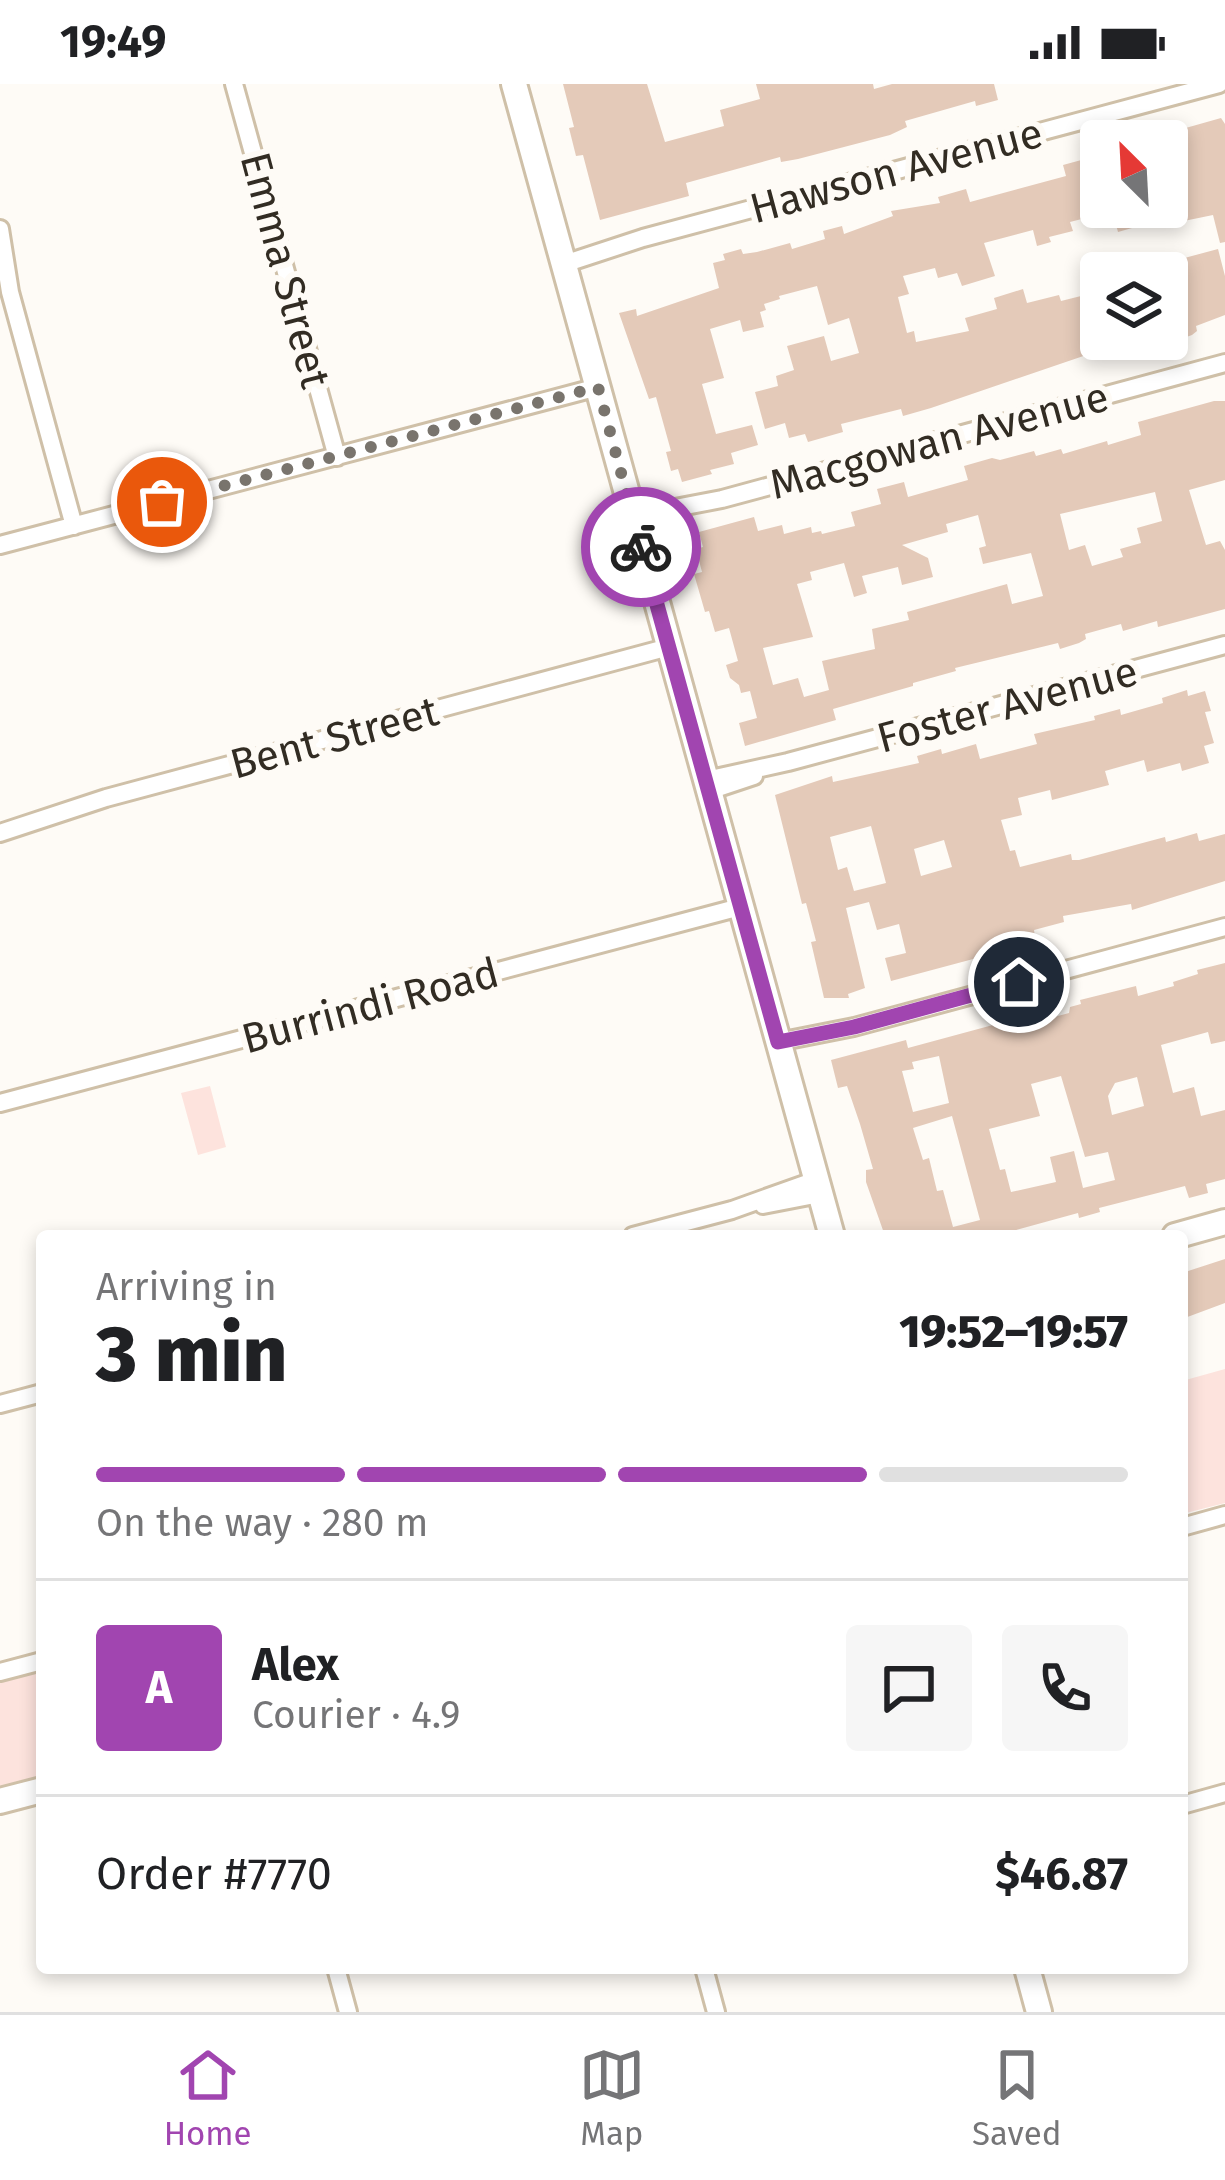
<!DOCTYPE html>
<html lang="en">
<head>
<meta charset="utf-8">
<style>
  :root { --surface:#fff; --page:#f6f6f6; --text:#202124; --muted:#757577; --line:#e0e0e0; --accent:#a145b0 }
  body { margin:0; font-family:"Fira Sans",sans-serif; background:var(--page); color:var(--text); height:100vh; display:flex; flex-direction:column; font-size:45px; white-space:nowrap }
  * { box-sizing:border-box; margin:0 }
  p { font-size:39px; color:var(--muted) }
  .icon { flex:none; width:66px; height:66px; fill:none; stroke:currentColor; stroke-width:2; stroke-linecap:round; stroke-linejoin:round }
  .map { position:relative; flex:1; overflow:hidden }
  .panel { position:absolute; left:36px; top:1146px; width:1152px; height:744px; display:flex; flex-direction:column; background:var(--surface); border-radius:12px; box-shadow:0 6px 18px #0003 }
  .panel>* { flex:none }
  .needle { width:78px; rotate:336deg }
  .tools { position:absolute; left:1080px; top:36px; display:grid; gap:24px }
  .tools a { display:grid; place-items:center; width:108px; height:108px; border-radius:12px; background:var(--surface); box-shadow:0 6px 18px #0003; font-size:60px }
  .pin { position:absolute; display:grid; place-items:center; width:102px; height:102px; color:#fff; margin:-51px; border:6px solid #fff; border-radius:50%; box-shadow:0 3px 12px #0007 }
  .courier { position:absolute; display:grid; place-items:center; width:120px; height:120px; margin:-60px; border:9px solid #a145b0; border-radius:50%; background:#fff; color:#222; box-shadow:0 3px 15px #0007 }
  .headline em { font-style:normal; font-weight:800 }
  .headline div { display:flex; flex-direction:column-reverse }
  .headline { display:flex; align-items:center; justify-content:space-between; height:204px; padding:0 60px }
  h1 { font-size:78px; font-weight:800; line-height:90px }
  .bar { display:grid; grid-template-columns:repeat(4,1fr); gap:18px 12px; align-content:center; height:144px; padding:0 60px }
  .bar i { height:15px; border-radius:9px; background:var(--line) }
  .bar .active { background:var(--accent) }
  .bar p { grid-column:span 4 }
  .line { display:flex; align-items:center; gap:30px; padding:0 60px; border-top:3px solid var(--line) }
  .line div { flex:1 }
  .round { display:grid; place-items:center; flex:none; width:126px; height:126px; border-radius:12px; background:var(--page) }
  .status { display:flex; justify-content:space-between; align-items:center; height:84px; padding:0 60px; background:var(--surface); direction:ltr }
  .status svg { height:33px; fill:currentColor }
  .tab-bar { display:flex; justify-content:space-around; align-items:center; height:168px; border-top:3px solid var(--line); background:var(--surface); font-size:33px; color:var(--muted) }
  .tab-bar a { display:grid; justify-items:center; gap:6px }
  .tab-bar .active { color:var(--accent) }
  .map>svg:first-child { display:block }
  .green { fill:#fde3dd }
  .building { fill:#e4cab9; fill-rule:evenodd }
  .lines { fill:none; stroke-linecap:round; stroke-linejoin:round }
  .street-casing { stroke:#cfc0a8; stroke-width:22 }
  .secondary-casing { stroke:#cfc0a8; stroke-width:30 }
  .street { stroke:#fff; stroke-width:16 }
  .secondary { stroke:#fff; stroke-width:24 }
  .done { stroke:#79746d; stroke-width:12; stroke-dasharray:0 21.6 }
  .route { stroke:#a145b0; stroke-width:15 }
  .labels { text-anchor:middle; stroke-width:12; stroke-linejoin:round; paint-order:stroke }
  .street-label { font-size:42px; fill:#322c23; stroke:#fefbf6 }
</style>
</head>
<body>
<div class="status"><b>19:49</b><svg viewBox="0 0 49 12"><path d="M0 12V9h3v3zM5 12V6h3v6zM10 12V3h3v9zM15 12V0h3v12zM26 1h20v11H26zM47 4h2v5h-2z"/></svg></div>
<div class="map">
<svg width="1225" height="1928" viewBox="0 0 1225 1928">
  <rect width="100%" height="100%" fill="#fefbf6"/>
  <path class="green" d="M 210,1002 L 226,1063 L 198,1071 L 181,1009 Z
    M 1225,1285 L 1225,1419 L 1182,1430 L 1182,1297 Z
    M 42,1587 L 42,1696 L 0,1708 L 0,1598 Z"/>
  <path class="building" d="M 563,0 L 647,0 L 665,58 L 724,42 L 720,26 L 760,15 L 756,0 L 873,0 L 874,5 L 892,0 L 994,0 L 998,16 L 976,22 L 975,17 L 905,37 L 907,43 L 890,51 L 798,75 L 781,78 L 780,73 L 686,99 L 689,112 L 600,136 L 583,71 L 576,72 L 569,44 L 574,43 Z
    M 1221,34 L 1225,40 L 1225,158 L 1220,159 L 1213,131 L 1150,144 L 1146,131 L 1167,125 L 1167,84 L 1178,82 L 1168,49 Z
    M 1096,72 L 1101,91 L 1101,130 L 1070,138 L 1073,147 L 1049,153 L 1051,158 L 1037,162 L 1033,146 L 984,159 L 995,192 L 962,202 L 957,189 L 938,194 L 935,184 L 903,192 L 909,210 L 898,213 L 907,249 L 914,247 L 916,258 L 969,247 L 965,234 L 997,225 L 994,214 L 1023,205 L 1027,219 L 1059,211 L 1061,217 L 1093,209 L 1095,216 L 1101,214 L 1101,266 L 931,324 L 903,332 L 901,325 L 841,340 L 843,348 L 808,358 L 805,350 L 789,354 L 785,339 L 765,345 L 755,308 L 778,302 L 776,292 L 794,286 L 787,262 L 824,252 L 831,277 L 859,269 L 849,234 L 828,241 L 817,202 L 779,212 L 780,215 L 764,220 L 766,226 L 760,228 L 764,243 L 743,248 L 740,236 L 710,245 L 724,294 L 702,300 L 716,350 L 752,341 L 758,361 L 731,369 L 734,380 L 710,386 L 712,390 L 682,398 L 678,385 L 671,387 L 666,368 L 671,367 L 656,313 L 649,315 L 619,229 L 636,225 L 637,232 L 719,204 L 713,179 L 725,176 L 723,170 L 741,165 L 743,170 L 757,168 L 790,159 L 792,165 L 825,155 L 823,147 L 842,142 L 844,150 L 893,132 L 891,127 L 940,119 L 938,113 L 966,105 L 970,118 L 1066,92 L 1063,81 Z
    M 1111,123 L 1134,123 L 1139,142 L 1118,148 Z
    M 1218,165 L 1225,192 L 1225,231 L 1196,242 L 1197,247 L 1192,251 L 1167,260 L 1167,189 L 1123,189 L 1122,184 L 1176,170 L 1177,176 Z
    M 1214,317 L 1225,317 L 1225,396 L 1189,406 L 1206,461 L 1220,457 L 1225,466 L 1225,525 L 1158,543 L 1157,537 L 1123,547 L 1121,540 L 1085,550 L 1086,555 L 1079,559 L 1060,565 L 1058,559 L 955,584 L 956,587 L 913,599 L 913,602 L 833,625 L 836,636 L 745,662 L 739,639 L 757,634 L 750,607 L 741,609 L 739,601 L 730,594 L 726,581 L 738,577 L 729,544 L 715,548 L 709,527 L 705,528 L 694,490 L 702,488 L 696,465 L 703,463 L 699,448 L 754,433 L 758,447 L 782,441 L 784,450 L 811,443 L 812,449 L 821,447 L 822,450 L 855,442 L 851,428 L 881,420 L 877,405 L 904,398 L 908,413 L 968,396 L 964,382 L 992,374 L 1000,376 L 1034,367 L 1036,372 L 1061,365 L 1063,370 L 1107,357 L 1108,361 L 1141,351 L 1138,338 ZM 1155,408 L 1162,437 L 1137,444 L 1141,459 L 1120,465 L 1123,473 L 1092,482 L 1085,461 L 1069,466 L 1060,430 ZM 978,431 L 986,462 L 979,464 L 983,480 L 1031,469 L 1043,512 L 1012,520 L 1007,500 L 907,528 L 909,536 L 872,545 L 875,565 L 822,577 L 829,606 L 804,613 L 798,594 L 773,601 L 763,564 L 813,553 L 797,500 L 812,496 L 810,488 L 844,479 L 854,513 L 867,509 L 862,492 L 898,483 L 902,501 L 933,493 L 928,474 L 902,461 L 948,448 L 946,440 Z
    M 1187,606 L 1188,612 L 1205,607 L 1211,627 L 1205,628 L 1214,659 L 1204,662 L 1209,679 L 1182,687 L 1180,679 L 1147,688 L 1144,676 L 1105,687 L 1109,701 L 1052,716 L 1050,706 L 1018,714 L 1022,731 L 1001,736 L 1010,767 L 1015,766 L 1020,783 L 1071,770 L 1072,776 L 1079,776 L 1165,753 L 1166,758 L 1197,749 L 1199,757 L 1225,750 L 1225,797 L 1132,826 L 1131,820 L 1063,832 L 1064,838 L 1034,846 L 1035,853 L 1024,857 L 1025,861 L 891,897 L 885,874 L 906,869 L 899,840 L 877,846 L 869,818 L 846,824 L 865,904 L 848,910 L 849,914 L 824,914 L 811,858 L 816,857 L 806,819 L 802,820 L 775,711 L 832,692 L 833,698 L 919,679 L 917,672 L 941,665 L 942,670 L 976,660 L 980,675 L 1037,660 L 1034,650 L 1095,636 L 1094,632 L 1120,625 L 1121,631 L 1163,619 L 1162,614 ZM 871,742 L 886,799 L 854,807 L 847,783 L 838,786 L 830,753 ZM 944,756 L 952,783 L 921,792 L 914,765 Z
    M 1225,879 L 1225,957 L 1211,960 L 1208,948 L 1161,961 L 1173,1009 L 1194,1003 L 1201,1032 L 1225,1026 L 1225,1095 L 1206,1100 L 1208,1109 L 1189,1114 L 1185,1102 L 1099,1124 L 1100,1128 L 1079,1134 L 1078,1129 L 994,1152 L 885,1152 L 866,1098 L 866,1086 L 873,1085 L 860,1040 L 847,1002 L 838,1004 L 831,976 L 906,956 L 908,964 L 1004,938 L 1005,943 L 1032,939 L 1069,929 L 1070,923 L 1081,920 L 1080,916 L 1136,902 L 1138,912 L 1174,902 L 1173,898 L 1198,890 L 1197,886 ZM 939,972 L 949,1019 L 913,1028 L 902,987 L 914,985 L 912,978 ZM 1061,992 L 1085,1073 L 1108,1068 L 1115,1096 L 1083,1104 L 1074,1067 L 1050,1073 L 1056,1098 L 1011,1108 L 1005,1085 L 1000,1086 L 989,1045 L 1040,1032 L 1031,1000 ZM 1137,993 L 1144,1022 L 1112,1031 L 1108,1012 L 1115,999 ZM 952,1032 L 980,1136 L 953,1143 L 943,1106 L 937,1107 L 929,1074 L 923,1076 L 913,1044 Z
    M 1225,1175 L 1225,1219 L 1182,1235 L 1182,1189 Z"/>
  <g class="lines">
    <defs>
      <path id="street" d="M 234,0 L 337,373
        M 0,145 L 10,208 L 74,442
        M 564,180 L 643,154 L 1219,0
        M 633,432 L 722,415 L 1225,279
        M 636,444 L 682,430
        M 0,461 L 598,303
        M 706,696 L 788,678 L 1225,561
        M 709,707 L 754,692
        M 0,749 L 106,714 L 669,563
        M 778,958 L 854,943 L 1225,843
        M 0,1019 L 740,823
        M 763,1121 L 820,1110
        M 633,1152 L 732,1126 L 816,1096
        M 0,1320 L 42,1309
        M 1182,1443 L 1225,1431
        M 0,1588 L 42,1577
        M 1182,1721 L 1225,1709
        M 336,1884 L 348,1928
        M 704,1884 L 716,1928"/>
      <path id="secondary" d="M 514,0 L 832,1152
        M 1175,1152 L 1225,1138
        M 0,1717 L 42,1706
        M 1027,1884 L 1039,1928"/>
    </defs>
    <use href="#street" class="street-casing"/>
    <use href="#secondary" class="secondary-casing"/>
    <use href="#street" class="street"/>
    <use href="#secondary" class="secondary"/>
  </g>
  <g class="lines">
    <path class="done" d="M 162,418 L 598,303 L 641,463"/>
    <path class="route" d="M 641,463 L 778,958 L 854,943 L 1019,898"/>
  </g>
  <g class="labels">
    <g class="street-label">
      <text transform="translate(896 86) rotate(-15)" y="15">Hawson Avenue</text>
      <text transform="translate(286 186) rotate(75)" y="15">Emma Street</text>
      <text transform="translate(939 356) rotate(-15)" y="15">Macgowan Avenue</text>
      <text transform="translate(1007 620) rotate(-15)" y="15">Foster Avenue</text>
      <text transform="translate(334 653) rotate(-15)" y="15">Bent Street</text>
      <text transform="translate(370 921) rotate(-15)" y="15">Burrindi Road</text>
    </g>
  </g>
</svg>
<div class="tools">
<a><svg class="needle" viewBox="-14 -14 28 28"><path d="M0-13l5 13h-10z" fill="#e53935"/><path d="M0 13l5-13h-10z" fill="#757577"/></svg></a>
<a><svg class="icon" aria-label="layers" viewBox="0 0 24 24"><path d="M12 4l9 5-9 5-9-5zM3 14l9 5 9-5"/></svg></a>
</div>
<div class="pin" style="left:162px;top:418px;background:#ea580c"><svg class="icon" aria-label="bag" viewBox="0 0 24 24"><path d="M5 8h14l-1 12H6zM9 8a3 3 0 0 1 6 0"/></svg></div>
<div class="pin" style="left:1019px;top:898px;background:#1f2937"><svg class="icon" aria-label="home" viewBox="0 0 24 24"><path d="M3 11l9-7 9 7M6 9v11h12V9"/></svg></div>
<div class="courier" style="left:641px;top:463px"><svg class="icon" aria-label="bike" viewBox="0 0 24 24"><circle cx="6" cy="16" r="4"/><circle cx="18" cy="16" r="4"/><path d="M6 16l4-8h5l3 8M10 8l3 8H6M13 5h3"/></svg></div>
<section class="panel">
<div class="headline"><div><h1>3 min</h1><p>Arriving in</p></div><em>19:52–19:57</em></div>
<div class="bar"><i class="active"></i><i class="active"></i><i class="active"></i><i></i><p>On the way · 280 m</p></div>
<div class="line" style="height:216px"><b class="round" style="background:var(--accent);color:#fff">A</b><div><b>Alex</b><p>Courier · 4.9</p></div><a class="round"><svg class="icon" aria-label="chat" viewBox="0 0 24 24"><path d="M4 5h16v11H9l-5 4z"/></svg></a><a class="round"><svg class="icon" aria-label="phone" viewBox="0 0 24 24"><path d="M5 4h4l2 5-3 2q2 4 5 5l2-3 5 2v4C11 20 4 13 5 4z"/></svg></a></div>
<div class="line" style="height:156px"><div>Order #7770</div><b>$46.87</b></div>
</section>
</div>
<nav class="tab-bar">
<a class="active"><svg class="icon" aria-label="home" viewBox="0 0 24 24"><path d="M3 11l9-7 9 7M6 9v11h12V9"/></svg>Home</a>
<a><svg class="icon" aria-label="map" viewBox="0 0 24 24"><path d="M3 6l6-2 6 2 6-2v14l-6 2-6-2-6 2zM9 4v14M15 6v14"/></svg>Map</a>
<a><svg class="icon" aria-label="saved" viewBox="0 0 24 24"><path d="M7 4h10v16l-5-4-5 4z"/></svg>Saved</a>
</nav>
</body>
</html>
